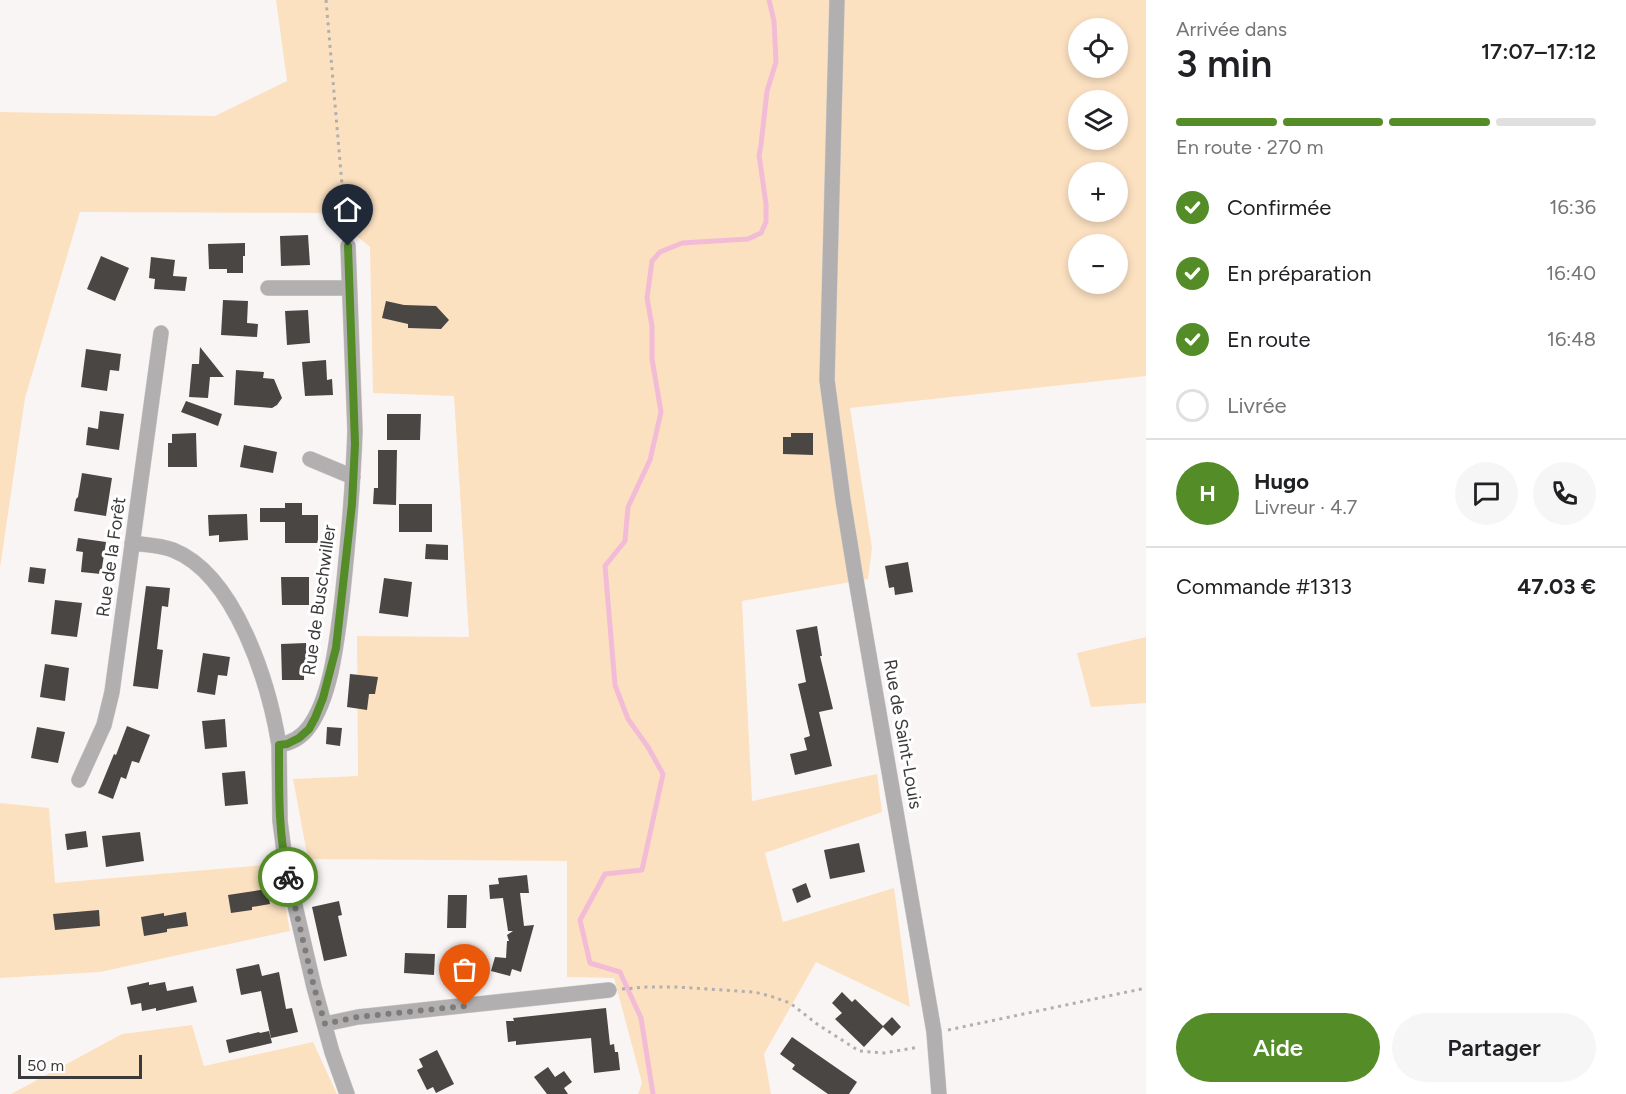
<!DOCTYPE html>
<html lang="fr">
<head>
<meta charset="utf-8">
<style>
  :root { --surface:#fff; --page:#f6f6f6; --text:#202124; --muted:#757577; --line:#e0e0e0; --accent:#548c28 }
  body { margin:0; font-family:Figtree,sans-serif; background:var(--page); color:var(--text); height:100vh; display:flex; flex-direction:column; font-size:22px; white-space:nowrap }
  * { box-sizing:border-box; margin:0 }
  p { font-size:20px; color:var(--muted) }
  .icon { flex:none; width:33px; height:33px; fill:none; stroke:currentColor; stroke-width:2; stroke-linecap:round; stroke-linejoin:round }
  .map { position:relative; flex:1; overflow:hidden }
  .sheet { display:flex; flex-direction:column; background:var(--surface); width:480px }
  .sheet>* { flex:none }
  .buttons { position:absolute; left:1068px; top:18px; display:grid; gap:12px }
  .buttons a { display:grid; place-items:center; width:60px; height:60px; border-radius:50%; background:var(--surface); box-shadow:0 3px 9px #0003; font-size:30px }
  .scale { position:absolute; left:18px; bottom:15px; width:124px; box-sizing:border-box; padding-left:6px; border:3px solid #3b3939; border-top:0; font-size:16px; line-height:21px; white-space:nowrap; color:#3b3939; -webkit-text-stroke:4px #fff; paint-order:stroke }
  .pin { position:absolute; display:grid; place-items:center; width:51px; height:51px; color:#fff; margin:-62px -26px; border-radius:50% 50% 50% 0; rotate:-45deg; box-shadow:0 0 6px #0007 }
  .pin .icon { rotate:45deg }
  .courier { position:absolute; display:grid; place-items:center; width:60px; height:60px; margin:-30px; border:4px solid #548c28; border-radius:50%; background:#fff; color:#222; box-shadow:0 2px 8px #0007 }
  .headline em { font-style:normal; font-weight:600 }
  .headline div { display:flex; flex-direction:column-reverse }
  .headline { display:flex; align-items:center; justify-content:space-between; height:102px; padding:0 30px }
  h1 { font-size:39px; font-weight:600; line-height:45px }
  .bar { display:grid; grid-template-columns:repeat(4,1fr); gap:9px 6px; align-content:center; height:72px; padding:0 30px }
  .bar i { height:8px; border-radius:4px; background:var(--line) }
  .bar .selected { background:var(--accent) }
  .bar p { grid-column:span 4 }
  .line { display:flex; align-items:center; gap:15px; padding:0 30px; border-top:2px solid var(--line) }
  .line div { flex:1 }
  .round { display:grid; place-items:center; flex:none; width:63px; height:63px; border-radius:32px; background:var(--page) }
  ol { padding:0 30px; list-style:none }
  li { display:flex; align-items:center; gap:18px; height:66px }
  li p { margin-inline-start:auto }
  li .icon { padding:6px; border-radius:50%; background:var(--accent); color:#fff; stroke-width:4 }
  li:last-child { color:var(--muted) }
  li i { width:33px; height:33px; border:3px solid var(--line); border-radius:50% }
  .primary-button { display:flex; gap:12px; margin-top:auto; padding:12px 30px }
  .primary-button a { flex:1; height:69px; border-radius:36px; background:var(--accent); color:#fff; font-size:24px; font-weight:600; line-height:69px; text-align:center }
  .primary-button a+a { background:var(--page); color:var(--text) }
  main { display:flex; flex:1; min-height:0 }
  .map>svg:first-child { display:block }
  .green { fill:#fce1c1; fill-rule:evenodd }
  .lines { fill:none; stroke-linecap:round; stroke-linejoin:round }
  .stream { stroke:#f2bcd6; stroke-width:5 }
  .building { fill:#494644 }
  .minor-casing { stroke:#d4cfcf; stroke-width:16 }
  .path { stroke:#b2afaf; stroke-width:3; stroke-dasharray:3 4.5; stroke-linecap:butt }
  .minor { stroke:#b1afaf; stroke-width:15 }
  .done { stroke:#7e7b7b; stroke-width:6; stroke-dasharray:0 10.8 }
  .route { stroke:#548c28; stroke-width:8 }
  .labels { text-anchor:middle; stroke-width:6; stroke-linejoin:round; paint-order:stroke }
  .street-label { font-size:18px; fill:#3b3939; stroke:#fff }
</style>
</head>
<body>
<main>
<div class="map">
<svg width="1146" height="1094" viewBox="0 0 1146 1094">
  <rect width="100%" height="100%" fill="#faf5f5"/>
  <path class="green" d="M 276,0 L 1146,0 L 1146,376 L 850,408 L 872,548 L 868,579 L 742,601 L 752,801 L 877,774 L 882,812 L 765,853 L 783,922 L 894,888 L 910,1007 L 816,962 L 764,1054 L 771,1094 L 638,1094 L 642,1083 L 614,978 L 567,977 L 567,861 L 308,859 L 293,779 L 358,776 L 357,636 L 469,637 L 454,396 L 373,393 L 370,247 L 329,213 L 80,212 L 25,398 L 0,568 L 0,112 L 215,116 L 287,81 ZM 1078,28 L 1118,28 L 1118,68 L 1078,68 ZM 1078,100 L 1118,100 L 1118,140 L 1078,140 ZM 1078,172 L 1118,172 L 1118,212 L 1078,212 ZM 1078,244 L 1118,244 L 1118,284 L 1078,284 Z
    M 1146,637 L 1146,703 L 1091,707 L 1077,653 Z
    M 0,803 L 49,808 L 55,883 L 278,864 L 290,931 L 100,972 L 0,978 Z
    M 192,1025 L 204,1066 L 313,1042 L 337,1094 L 11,1094 L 122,1034 Z"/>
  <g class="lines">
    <path class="stream" d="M 653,1094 L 641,1018 L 620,972 L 590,963 L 580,920 L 605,874 L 642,870 L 663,774 L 648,747 L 628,719 L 615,685 L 605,566 L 625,541 L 628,507 L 650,460 L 661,412 L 652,359 L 652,326 L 647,298 L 652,261 L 660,252 L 682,243 L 748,239 L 761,233 L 766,222 L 766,204 L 759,155 L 761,145 L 767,91 L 776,62 L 774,21 L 769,0"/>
  </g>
  <path class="building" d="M 308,235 L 310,265 L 281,266 L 280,236 Z
    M 245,243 L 245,256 L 243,256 L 243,273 L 227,273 L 227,269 L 209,269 L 208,244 Z
    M 101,256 L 129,268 L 115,301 L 87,289 Z
    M 151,257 L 175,260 L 173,276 L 187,277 L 185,291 L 154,289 L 155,279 L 149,278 Z
    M 223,300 L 248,301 L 247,323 L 258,324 L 257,337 L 221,335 Z
    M 386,301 L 404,305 L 436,306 L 449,320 L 441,329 L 408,328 L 408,324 L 382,318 Z
    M 308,310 L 310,343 L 287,345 L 285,311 Z
    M 200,347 L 224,377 L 210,377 L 208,398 L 189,397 L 192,364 L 199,364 Z
    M 86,349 L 121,354 L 119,371 L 110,370 L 107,391 L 81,387 Z
    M 326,360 L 327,380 L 332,379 L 333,395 L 305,396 L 302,362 Z
    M 236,370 L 264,372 L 263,378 L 274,379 L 282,398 L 277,405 L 272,408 L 234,405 Z
    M 186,401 L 222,414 L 218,426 L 181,412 Z
    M 100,411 L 124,414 L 119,450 L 86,445 L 88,427 L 98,429 Z
    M 387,414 L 421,414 L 420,440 L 387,440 Z
    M 196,433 L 197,467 L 168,467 L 168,443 L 172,443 L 172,434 Z
    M 791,433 L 813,433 L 813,455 L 783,454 L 783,437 L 791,437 Z
    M 244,445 L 277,452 L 273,473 L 240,467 Z
    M 378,450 L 397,450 L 396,505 L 373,504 L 374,488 L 378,488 Z
    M 82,473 L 112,478 L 106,516 L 74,511 L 76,499 L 78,497 Z
    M 285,503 L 302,503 L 302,515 L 318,515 L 318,543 L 285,543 L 285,522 L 260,522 L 260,508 L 285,508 Z
    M 399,504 L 432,504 L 432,532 L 399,532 Z
    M 247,514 L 248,540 L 219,542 L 219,535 L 209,536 L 208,515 Z
    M 78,538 L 106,542 L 101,574 L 81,572 L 83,552 L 76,551 Z
    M 426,544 L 448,545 L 448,560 L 425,559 Z
    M 908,562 L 913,592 L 895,595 L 894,587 L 889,588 L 885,566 Z
    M 30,567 L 46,569 L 44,584 L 28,582 Z
    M 281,577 L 309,577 L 309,605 L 282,605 Z
    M 384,578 L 412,582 L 408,617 L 379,613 Z
    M 146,586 L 170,588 L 168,607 L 162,606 L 157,649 L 163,650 L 158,689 L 133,686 Z
    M 55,600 L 82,603 L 77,637 L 51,634 Z
    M 817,626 L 822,656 L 820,656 L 833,709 L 819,712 L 832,766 L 795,775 L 790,754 L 807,750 L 804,738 L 810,736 L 798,684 L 806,682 L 796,630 Z
    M 306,643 L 307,664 L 304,664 L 304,680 L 282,680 L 281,644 Z
    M 203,653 L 230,657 L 227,676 L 218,675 L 215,695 L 197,692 Z
    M 45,664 L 69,668 L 65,701 L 40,697 Z
    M 350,674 L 378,677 L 375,694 L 369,694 L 367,710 L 347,707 Z
    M 225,719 L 227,747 L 205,749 L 202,721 Z
    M 127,726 L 150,735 L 139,763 L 132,761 L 126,779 L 121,777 L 113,799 L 98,793 L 114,754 L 116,755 Z
    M 37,727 L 65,732 L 58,763 L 31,758 Z
    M 327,727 L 342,728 L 340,746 L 326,744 Z
    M 245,771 L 248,804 L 225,806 L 222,773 Z
    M 86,831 L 88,847 L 67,850 L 65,834 Z
    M 140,832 L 144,861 L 106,867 L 102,836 Z
    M 859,843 L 865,872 L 830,879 L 824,850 Z
    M 527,875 L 529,893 L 520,893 L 524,926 L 534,925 L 521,972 L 512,969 L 510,976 L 491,971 L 495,957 L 506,958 L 507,941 L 509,941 L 507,935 L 513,931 L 508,931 L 503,898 L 490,899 L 489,885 L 499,884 L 498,878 Z
    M 806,883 L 811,897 L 797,903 L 792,889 Z
    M 267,889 L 270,904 L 252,907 L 252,910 L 231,913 L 228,895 Z
    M 448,895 L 467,895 L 466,928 L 447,928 Z
    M 339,901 L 342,915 L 338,916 L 347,956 L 324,961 L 312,907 Z
    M 99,910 L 100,926 L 55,930 L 53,914 Z
    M 186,912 L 188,926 L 167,929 L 167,932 L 144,936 L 141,917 L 164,913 L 164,916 Z
    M 405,953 L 435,954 L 434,975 L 404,973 Z
    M 259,964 L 262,976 L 279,972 L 286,1009 L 292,1008 L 298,1032 L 271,1038 L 261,991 L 241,995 L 236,969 Z
    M 149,982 L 149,985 L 165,982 L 167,991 L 193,986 L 197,1002 L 156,1011 L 156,1008 L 142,1011 L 141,1003 L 131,1005 L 127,987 Z
    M 842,992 L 852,1002 L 855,999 L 883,1026 L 892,1017 L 901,1027 L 892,1036 L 883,1027 L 864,1047 L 835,1019 L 842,1013 L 832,1003 Z
    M 606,1008 L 610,1045 L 614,1044 L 615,1052 L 618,1052 L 620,1070 L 594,1073 L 591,1038 L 516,1045 L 516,1041 L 508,1042 L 506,1021 L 514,1021 L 513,1018 Z
    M 269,1031 L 272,1043 L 229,1053 L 226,1040 L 259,1032 L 260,1033 Z
    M 792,1037 L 857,1082 L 849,1094 L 828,1094 L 792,1069 L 795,1065 L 780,1054 Z
    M 437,1050 L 454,1084 L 436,1093 L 433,1087 L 427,1090 L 417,1070 L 423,1067 L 419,1059 Z
    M 548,1067 L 555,1077 L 564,1071 L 572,1082 L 564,1088 L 568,1094 L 547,1094 L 534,1077 Z"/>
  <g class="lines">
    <defs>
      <path id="minor" d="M 837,0 L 827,380 L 843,500 L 855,574 L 934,1032 L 939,1094
        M 268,288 L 348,288
        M 310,459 L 353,477
        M 132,543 C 146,545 160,545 173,550 C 236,575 269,684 279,745
        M 79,780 L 104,725 L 112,692 L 161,333
        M 325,1024 L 358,1017 L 609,990
        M 347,1094 L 332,1052 L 314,987 L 286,867 L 280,821 L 279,745 C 292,743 301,738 309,727 C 332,695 337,638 342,600 C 348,544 353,488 355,431 L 348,246"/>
    </defs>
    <use href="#minor" class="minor-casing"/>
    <path class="path" d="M 326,0 L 346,231
      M 622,989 L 647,987 L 676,987 L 754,992 L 770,996 L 790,1003 L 817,1024 L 859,1051 L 884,1053 L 919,1047
      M 948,1030 L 1146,988"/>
    <use href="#minor" class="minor"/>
  </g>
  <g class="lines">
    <path class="done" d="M 288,877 L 314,987 L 325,1024 L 358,1017 L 465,1006"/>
    <path class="route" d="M 288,877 C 278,833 279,789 279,745 L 287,744 L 299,738 L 309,729 L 315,718 L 323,698 L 336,648 L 352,504 L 355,444 L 348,246"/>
  </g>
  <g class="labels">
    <g class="street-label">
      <text transform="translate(111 557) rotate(-82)" y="6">Rue de la Forêt</text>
      <text transform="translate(319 600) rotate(-82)" y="6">Rue de Buschwiller</text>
      <text transform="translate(903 734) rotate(80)" y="6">Rue de Saint-Louis</text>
    </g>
  </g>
</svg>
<div class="buttons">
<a><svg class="icon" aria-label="locate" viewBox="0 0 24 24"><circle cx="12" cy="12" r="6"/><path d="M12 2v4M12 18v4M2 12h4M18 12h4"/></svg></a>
<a><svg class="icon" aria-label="layers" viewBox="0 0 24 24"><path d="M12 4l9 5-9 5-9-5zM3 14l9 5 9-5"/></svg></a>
<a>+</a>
<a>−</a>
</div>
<div class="scale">50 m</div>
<div class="pin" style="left:465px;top:1006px;background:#ea580c"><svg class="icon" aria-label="bag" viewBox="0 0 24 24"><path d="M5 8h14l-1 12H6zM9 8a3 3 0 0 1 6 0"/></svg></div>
<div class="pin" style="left:348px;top:246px;background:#1f2937"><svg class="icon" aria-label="home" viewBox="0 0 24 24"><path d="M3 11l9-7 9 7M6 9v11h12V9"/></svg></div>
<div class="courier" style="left:288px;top:877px"><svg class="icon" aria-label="bike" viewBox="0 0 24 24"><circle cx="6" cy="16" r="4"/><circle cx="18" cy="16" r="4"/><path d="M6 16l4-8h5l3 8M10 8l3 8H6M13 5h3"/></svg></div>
</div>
<section class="sheet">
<div class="headline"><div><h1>3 min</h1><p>Arrivée dans</p></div><em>17:07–17:12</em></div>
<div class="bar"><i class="selected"></i><i class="selected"></i><i class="selected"></i><i></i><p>En route · 270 m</p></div>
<ol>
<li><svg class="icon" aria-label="check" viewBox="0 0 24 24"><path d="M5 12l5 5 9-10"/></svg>Confirmée<p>16:36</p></li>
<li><svg class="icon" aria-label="check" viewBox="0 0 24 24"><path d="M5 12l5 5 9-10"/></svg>En préparation<p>16:40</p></li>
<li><svg class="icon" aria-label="check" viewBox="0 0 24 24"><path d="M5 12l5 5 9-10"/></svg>En route<p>16:48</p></li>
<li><i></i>Livrée</li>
</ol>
<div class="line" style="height:108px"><b class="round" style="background:var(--accent);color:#fff">H</b><div><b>Hugo</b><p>Livreur · 4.7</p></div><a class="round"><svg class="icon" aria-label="chat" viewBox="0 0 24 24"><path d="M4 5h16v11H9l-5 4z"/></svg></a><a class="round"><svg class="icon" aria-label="phone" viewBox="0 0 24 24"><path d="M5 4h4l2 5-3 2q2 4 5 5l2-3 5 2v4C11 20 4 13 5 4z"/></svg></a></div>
<div class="line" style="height:78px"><div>Commande #1313</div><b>47.03 €</b></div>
<div class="primary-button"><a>Aide</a><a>Partager</a></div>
</section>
</main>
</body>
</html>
